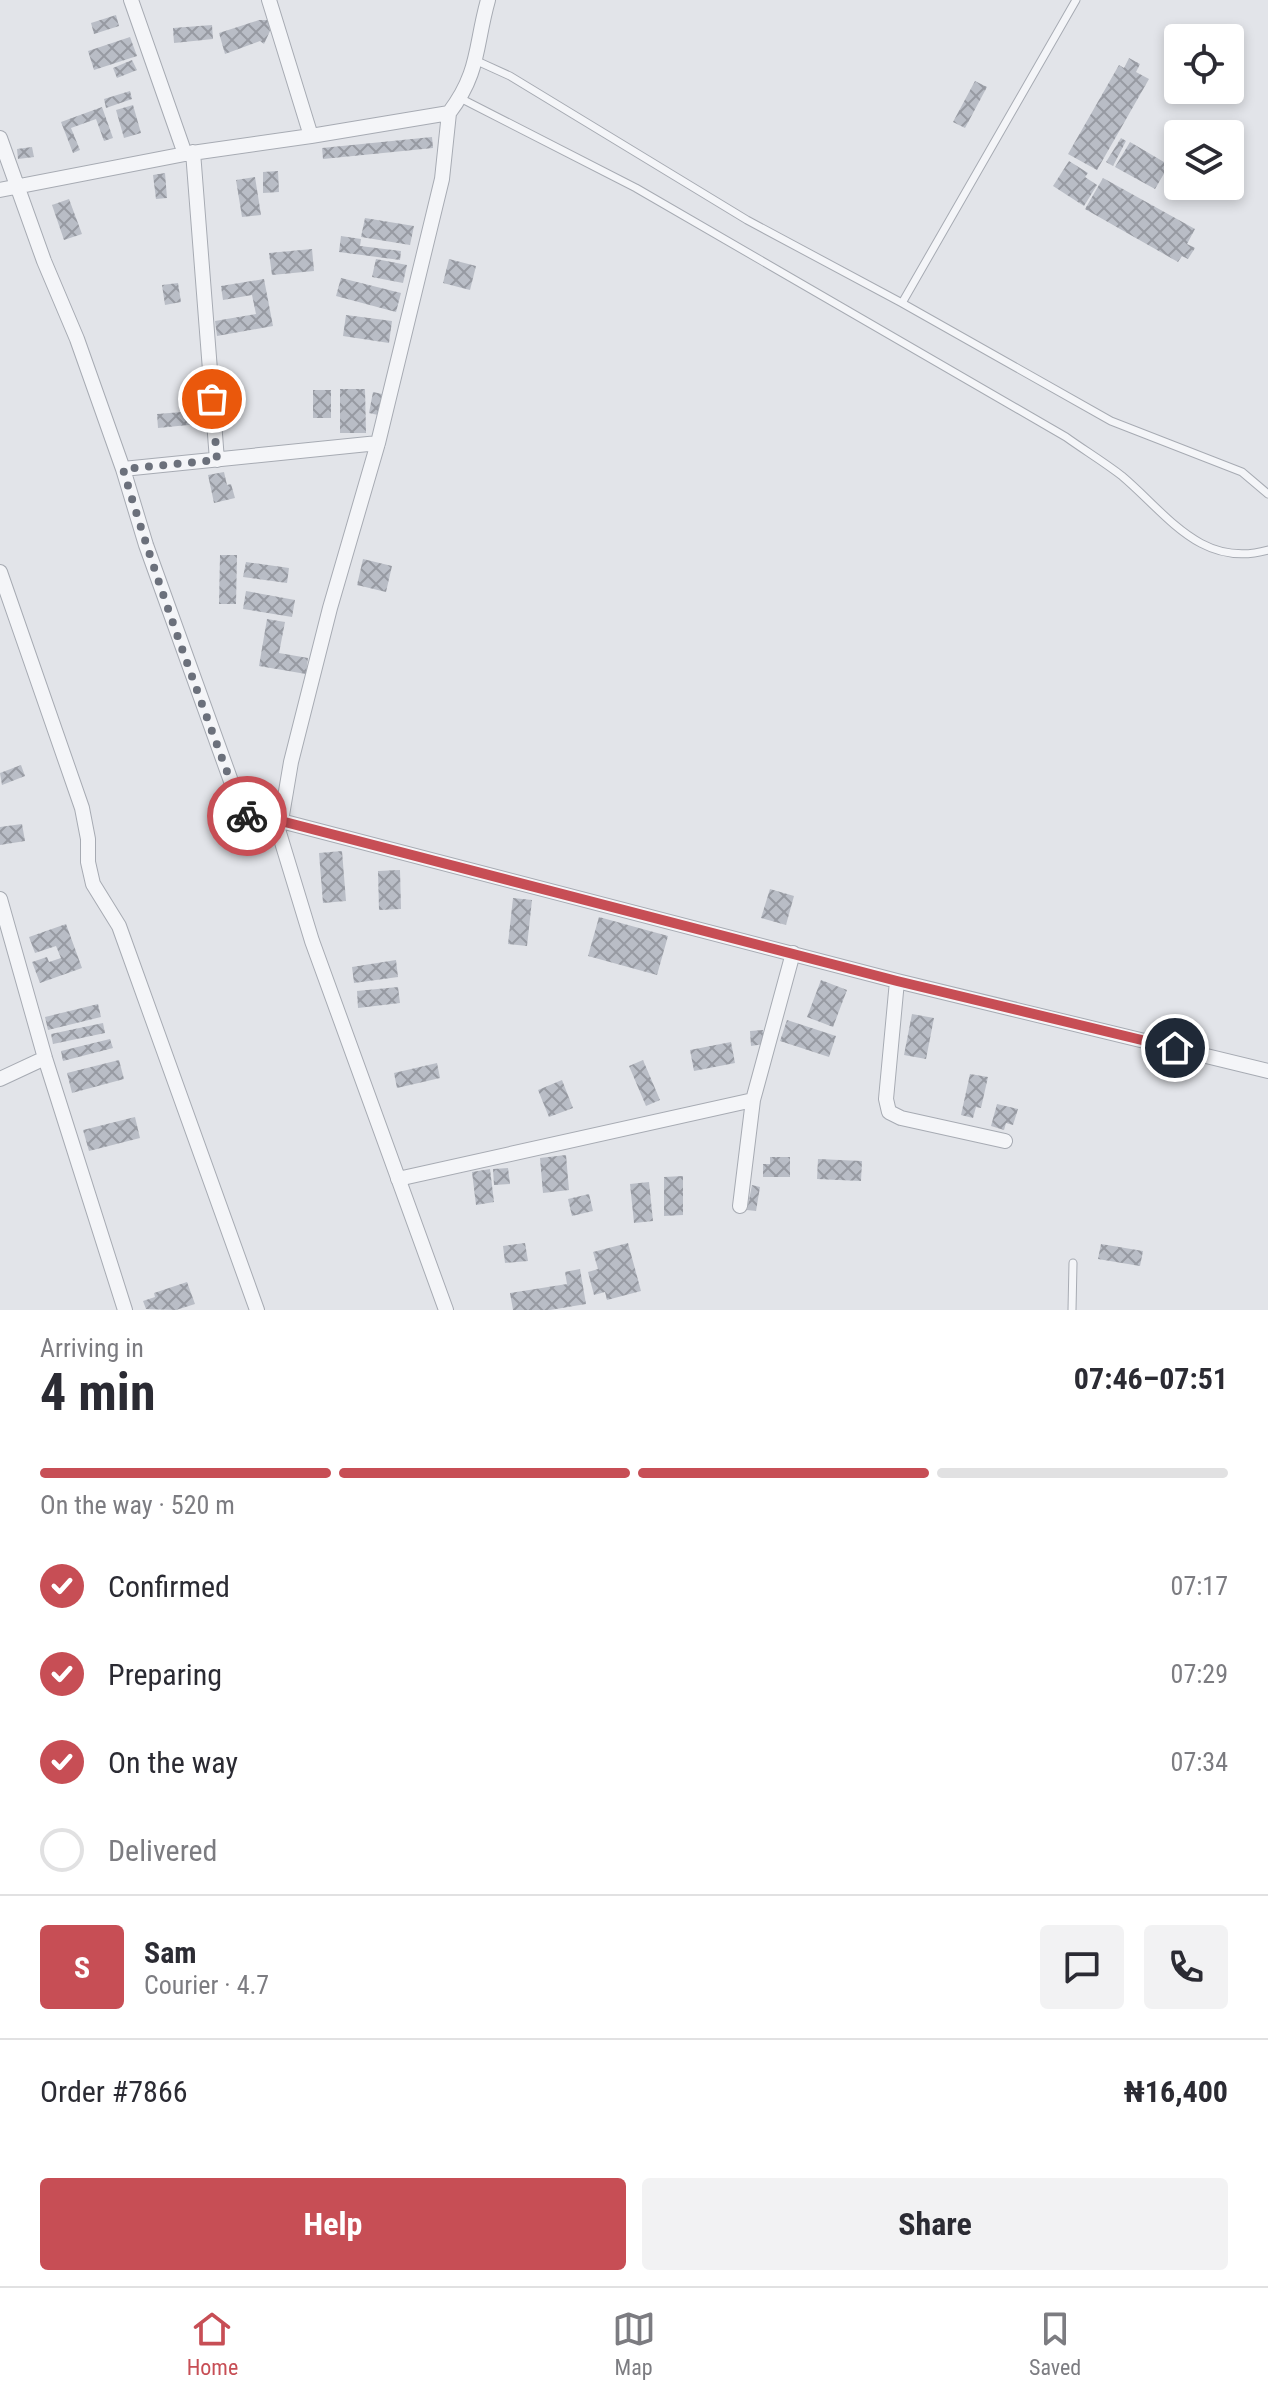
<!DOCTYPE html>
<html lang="en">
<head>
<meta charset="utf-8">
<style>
  :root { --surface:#fff; --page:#f2f2f3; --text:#2b2b33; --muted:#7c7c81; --line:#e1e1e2; --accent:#c74e55 }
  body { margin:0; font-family:"Roboto Condensed",sans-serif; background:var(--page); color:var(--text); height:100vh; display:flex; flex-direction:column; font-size:30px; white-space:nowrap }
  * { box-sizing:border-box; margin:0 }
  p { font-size:26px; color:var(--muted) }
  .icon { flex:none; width:44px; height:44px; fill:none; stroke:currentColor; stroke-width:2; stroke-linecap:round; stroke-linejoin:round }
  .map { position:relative; height:1310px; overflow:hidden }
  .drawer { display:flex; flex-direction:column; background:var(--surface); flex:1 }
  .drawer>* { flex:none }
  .tools { position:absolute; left:1164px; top:24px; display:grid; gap:16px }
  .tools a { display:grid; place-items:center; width:80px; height:80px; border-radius:8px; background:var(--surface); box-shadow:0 4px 12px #0003; font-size:40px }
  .pin { position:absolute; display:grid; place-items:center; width:68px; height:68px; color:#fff; margin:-34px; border:4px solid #fff; border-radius:50%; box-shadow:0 2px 8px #0007 }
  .courier { position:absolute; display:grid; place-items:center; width:80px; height:80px; margin:-40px; border:6px solid #c74e55; border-radius:50%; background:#fff; color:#222; box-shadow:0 2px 10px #0007 }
  .headline em { font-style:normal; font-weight:700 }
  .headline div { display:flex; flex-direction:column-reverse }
  .headline { display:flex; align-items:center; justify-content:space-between; height:136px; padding:0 40px }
  h1 { font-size:52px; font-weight:700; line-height:60px }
  .bar { display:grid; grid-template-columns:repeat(4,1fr); gap:12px 8px; align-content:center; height:96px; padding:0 40px }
  .bar i { height:10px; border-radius:6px; background:var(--line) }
  .bar .current { background:var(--accent) }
  .bar p { grid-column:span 4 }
  .line { display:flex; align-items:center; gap:20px; padding:0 40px; border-top:2px solid var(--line) }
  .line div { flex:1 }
  .round { display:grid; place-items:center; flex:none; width:84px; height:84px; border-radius:8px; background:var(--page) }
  ol { padding:0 40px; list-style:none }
  li { display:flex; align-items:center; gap:24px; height:88px }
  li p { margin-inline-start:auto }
  li .icon { padding:8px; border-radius:50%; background:var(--accent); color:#fff; stroke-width:4 }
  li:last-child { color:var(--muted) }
  li i { width:44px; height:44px; border:4px solid var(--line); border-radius:50% }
  .action { display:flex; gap:16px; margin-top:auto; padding:16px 40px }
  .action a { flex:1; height:92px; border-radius:8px; background:var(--accent); color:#fff; font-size:32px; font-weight:700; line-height:92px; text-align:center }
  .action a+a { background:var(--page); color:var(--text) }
  .dock { display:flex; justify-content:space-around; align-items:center; height:112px; border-top:2px solid var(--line); background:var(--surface); font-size:22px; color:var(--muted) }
  .dock a { display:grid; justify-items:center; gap:4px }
  .dock .current { color:var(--accent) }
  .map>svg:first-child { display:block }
  .building { fill:url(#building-cross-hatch) }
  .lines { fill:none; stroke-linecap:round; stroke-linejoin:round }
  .service-casing { stroke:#a7abb3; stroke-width:9 }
  .minor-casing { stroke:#a7abb3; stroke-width:16 }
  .service { stroke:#f4f5f8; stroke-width:7 }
  .minor { stroke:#f4f5f8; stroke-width:14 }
  .done { stroke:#6b707b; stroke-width:8; stroke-dasharray:0 14.4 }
  .route { stroke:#c74e55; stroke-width:10 }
</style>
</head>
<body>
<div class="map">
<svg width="1268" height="1310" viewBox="0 0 1268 1310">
  <defs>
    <pattern id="building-cross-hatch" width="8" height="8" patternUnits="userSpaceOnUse" patternTransform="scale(2)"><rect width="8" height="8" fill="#b9bdc6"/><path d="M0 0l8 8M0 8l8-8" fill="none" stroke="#979aa2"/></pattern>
  </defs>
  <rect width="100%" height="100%" fill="#e2e4e9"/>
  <path class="building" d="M 116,15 L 119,26 L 94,34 L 91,23 Z
    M 259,20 L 268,20 L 270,31 L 264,44 L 260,41 L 225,54 L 219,33 Z
    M 212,25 L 213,39 L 174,43 L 173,28 Z
    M 130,37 L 137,56 L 94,70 L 88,51 Z
    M 1129,58 L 1140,64 L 1136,72 L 1149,79 L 1097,170 L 1068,154 L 1119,65 L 1124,68 Z
    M 132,60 L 137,70 L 117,78 L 113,68 Z
    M 975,81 L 987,87 L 965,128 L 953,122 Z
    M 130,91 L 132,99 L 106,108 L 104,99 Z
    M 133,105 L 141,133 L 124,138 L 116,110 Z
    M 102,107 L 113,138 L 104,141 L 96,119 L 71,128 L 80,150 L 73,153 L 61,122 Z
    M 432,137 L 433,148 L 323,159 L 322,148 Z
    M 1121,138 L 1126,141 L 1113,166 L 1106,162 Z
    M 1130,142 L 1169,165 L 1155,189 L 1115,167 Z
    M 32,147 L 34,157 L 18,159 L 17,149 Z
    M 1069,161 L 1088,173 L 1085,177 L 1097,185 L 1084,206 L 1053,186 Z
    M 278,171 L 279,192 L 263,193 L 263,172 Z
    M 165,173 L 167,198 L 156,199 L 153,175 Z
    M 255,177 L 261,215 L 242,217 L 236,180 Z
    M 1103,178 L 1195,229 L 1187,244 L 1195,248 L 1188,259 L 1182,256 L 1178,262 L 1085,209 Z
    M 69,199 L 82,234 L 64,240 L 52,205 Z
    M 365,218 L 414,226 L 410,245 L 361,237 Z
    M 341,236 L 361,239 L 360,246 L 401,251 L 400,260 L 339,252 Z
    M 312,249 L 314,271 L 272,275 L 269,253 Z
    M 376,259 L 407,265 L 403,283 L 372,277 Z
    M 449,259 L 476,266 L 470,290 L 443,283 Z
    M 341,278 L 401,293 L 396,312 L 336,296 Z
    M 264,279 L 273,326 L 217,336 L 215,321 L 256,314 L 252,295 L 223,300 L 221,286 Z
    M 178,283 L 181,302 L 165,305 L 162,285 Z
    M 346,315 L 392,321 L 389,343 L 343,336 Z
    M 340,389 L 365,389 L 366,433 L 340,433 Z
    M 313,390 L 331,390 L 331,418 L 313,418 Z
    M 373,392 L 382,394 L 378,415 L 369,413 Z
    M 207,410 L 208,423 L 158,428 L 157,414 Z
    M 224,472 L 227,485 L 231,484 L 235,498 L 214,503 L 208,475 Z
    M 220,555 L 237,555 L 236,604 L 219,604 Z
    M 363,559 L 392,566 L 386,592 L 357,585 Z
    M 246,562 L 289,568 L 287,583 L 243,577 Z
    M 246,591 L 295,600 L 292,617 L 243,609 Z
    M 267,619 L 285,622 L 279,653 L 308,658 L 306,674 L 259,666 Z
    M 21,765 L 25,776 L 2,785 L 0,773 Z
    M 22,824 L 25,841 L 0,845 L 0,827 Z
    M 342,851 L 346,901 L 323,903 L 319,853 Z
    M 400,870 L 401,909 L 379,910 L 378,871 Z
    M 770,889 L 794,896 L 786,925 L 761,918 Z
    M 513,898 L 532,900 L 527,946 L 508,944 Z
    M 599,917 L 668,936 L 657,975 L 588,956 Z
    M 66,924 L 82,968 L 40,983 L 32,962 L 47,957 L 49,962 L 61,958 L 56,946 L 35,953 L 29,937 Z
    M 396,960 L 398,977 L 354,983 L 352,967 Z
    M 821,980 L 847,990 L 833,1027 L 807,1017 Z
    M 398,987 L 400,1003 L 358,1008 L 357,991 Z
    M 98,1004 L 101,1017 L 48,1030 L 45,1017 Z
    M 912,1014 L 934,1018 L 926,1059 L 904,1055 Z
    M 787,1020 L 836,1036 L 829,1057 L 780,1041 Z
    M 103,1023 L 105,1033 L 53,1044 L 51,1034 Z
    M 763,1030 L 764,1044 L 751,1046 L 750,1031 Z
    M 110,1039 L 113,1048 L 63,1061 L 61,1051 Z
    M 731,1042 L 735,1063 L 694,1071 L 690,1050 Z
    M 119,1060 L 124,1079 L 72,1093 L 67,1073 Z
    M 643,1060 L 660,1100 L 646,1106 L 629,1066 Z
    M 437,1063 L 440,1078 L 397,1088 L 394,1073 Z
    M 970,1074 L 988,1077 L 981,1108 L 976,1107 L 973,1118 L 961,1115 Z
    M 562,1080 L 573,1108 L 549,1117 L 538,1090 Z
    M 997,1104 L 1018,1109 L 1013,1125 L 1006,1123 L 1004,1130 L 991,1126 Z
    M 135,1117 L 140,1138 L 89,1151 L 83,1130 Z
    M 566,1155 L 569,1190 L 543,1193 L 540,1158 Z
    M 770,1157 L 790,1157 L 790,1177 L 763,1177 L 763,1164 L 770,1164 Z
    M 818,1159 L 862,1161 L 861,1181 L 817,1179 Z
    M 508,1168 L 510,1184 L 494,1185 L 493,1169 Z
    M 490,1169 L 494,1202 L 476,1205 L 472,1172 Z
    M 683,1176 L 683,1215 L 664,1216 L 664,1177 Z
    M 649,1182 L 653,1221 L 634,1223 L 630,1184 Z
    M 752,1185 L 760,1187 L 756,1211 L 747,1210 Z
    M 589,1194 L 593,1211 L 572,1216 L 568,1199 Z
    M 525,1243 L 528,1261 L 505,1263 L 503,1246 Z
    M 628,1243 L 641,1291 L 607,1300 L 605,1292 L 594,1295 L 588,1272 L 598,1269 L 593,1252 Z
    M 1101,1244 L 1143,1251 L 1140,1266 L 1098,1259 Z
    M 580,1269 L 586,1304 L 550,1310 L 513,1310 L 510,1293 L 567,1284 L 565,1272 Z
    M 187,1282 L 195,1304 L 176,1310 L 146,1309 L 143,1301 L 155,1297 L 154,1293 Z"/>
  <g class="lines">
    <defs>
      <path id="service" d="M 477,61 L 510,76 L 747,220 L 902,303 L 1111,421 L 1242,472 L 1268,494
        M 460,98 L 636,188 L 1066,437 C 1084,450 1104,462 1122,476 C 1167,514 1201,569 1268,550
        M 902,303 L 1076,0
        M 1072,1310 L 1073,1263"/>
      <path id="minor" d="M 131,0 L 185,154
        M 269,0 L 311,136
        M 0,138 L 44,261 L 77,339 L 123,469 L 146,545 L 241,809 C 251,821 262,823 277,826 L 281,821 L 291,762 L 330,608 L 378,443 L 442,179 L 449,113
        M 193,152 L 217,460
        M 0,190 L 185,154 L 311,136 L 449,113 C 480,72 475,46 488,0
        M 123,469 L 378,443
        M 0,572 L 82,808 L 88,839 L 88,862 L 93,884 L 119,926 L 257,1310
        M 281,821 L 897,981 L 1268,1071
        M 277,826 L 312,941 L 446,1310
        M 0,899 L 45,1058 L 125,1310
        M 897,981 L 886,1099 L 889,1112 L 901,1118 L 1005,1141
        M 0,1079 L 45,1058
        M 398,1179 L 753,1100
        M 740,1206 L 753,1100 L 793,953"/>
    </defs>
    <use href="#service" class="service-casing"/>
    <use href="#minor" class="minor-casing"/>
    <use href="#service" class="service"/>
    <use href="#minor" class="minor"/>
  </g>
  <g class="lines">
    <path class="done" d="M 212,399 L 217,460 L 123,469 C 157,584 199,697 241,809 L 247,816"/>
    <path class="route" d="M 247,816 L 263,824 L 277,826 L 281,821 L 897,981 L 1175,1048"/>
  </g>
</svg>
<div class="tools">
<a><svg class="icon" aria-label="locate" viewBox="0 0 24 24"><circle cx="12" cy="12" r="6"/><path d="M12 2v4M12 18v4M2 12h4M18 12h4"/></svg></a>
<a><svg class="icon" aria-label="layers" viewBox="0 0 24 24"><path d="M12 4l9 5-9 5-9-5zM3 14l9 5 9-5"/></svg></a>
</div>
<div class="pin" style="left:212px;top:399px;background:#ea580c"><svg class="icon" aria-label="bag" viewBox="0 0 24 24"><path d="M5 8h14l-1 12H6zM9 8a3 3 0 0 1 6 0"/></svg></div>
<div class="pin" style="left:1175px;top:1048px;background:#1f2937"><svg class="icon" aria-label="home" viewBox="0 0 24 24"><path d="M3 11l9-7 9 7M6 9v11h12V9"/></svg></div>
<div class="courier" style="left:247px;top:816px"><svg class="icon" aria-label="bike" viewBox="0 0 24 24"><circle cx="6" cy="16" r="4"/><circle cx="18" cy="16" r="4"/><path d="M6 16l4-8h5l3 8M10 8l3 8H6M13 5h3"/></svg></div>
</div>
<section class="drawer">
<div class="headline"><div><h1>4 min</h1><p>Arriving in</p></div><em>07:46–07:51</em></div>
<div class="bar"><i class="current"></i><i class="current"></i><i class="current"></i><i></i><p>On the way · 520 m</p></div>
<ol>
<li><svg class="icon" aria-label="check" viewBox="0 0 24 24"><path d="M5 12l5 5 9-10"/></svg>Confirmed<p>07:17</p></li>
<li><svg class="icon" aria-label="check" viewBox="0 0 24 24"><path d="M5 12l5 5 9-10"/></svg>Preparing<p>07:29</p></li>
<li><svg class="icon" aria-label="check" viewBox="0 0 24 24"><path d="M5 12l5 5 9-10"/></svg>On the way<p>07:34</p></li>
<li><i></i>Delivered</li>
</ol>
<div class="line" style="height:144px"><b class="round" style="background:var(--accent);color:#fff">S</b><div><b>Sam</b><p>Courier · 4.7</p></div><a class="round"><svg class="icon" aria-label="chat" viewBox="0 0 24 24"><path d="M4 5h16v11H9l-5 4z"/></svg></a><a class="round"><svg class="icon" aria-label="phone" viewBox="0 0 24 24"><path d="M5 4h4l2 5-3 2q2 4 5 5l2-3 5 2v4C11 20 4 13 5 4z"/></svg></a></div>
<div class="line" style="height:104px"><div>Order #7866</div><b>₦16,400</b></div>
<div class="action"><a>Help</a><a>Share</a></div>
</section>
<nav class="dock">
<a class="current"><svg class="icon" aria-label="home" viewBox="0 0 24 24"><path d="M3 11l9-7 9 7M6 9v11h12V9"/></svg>Home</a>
<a><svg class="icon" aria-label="map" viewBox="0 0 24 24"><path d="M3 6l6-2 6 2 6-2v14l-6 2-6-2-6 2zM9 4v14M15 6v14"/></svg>Map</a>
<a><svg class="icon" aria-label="saved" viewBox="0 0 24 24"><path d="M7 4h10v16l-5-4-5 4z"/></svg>Saved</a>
</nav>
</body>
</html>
